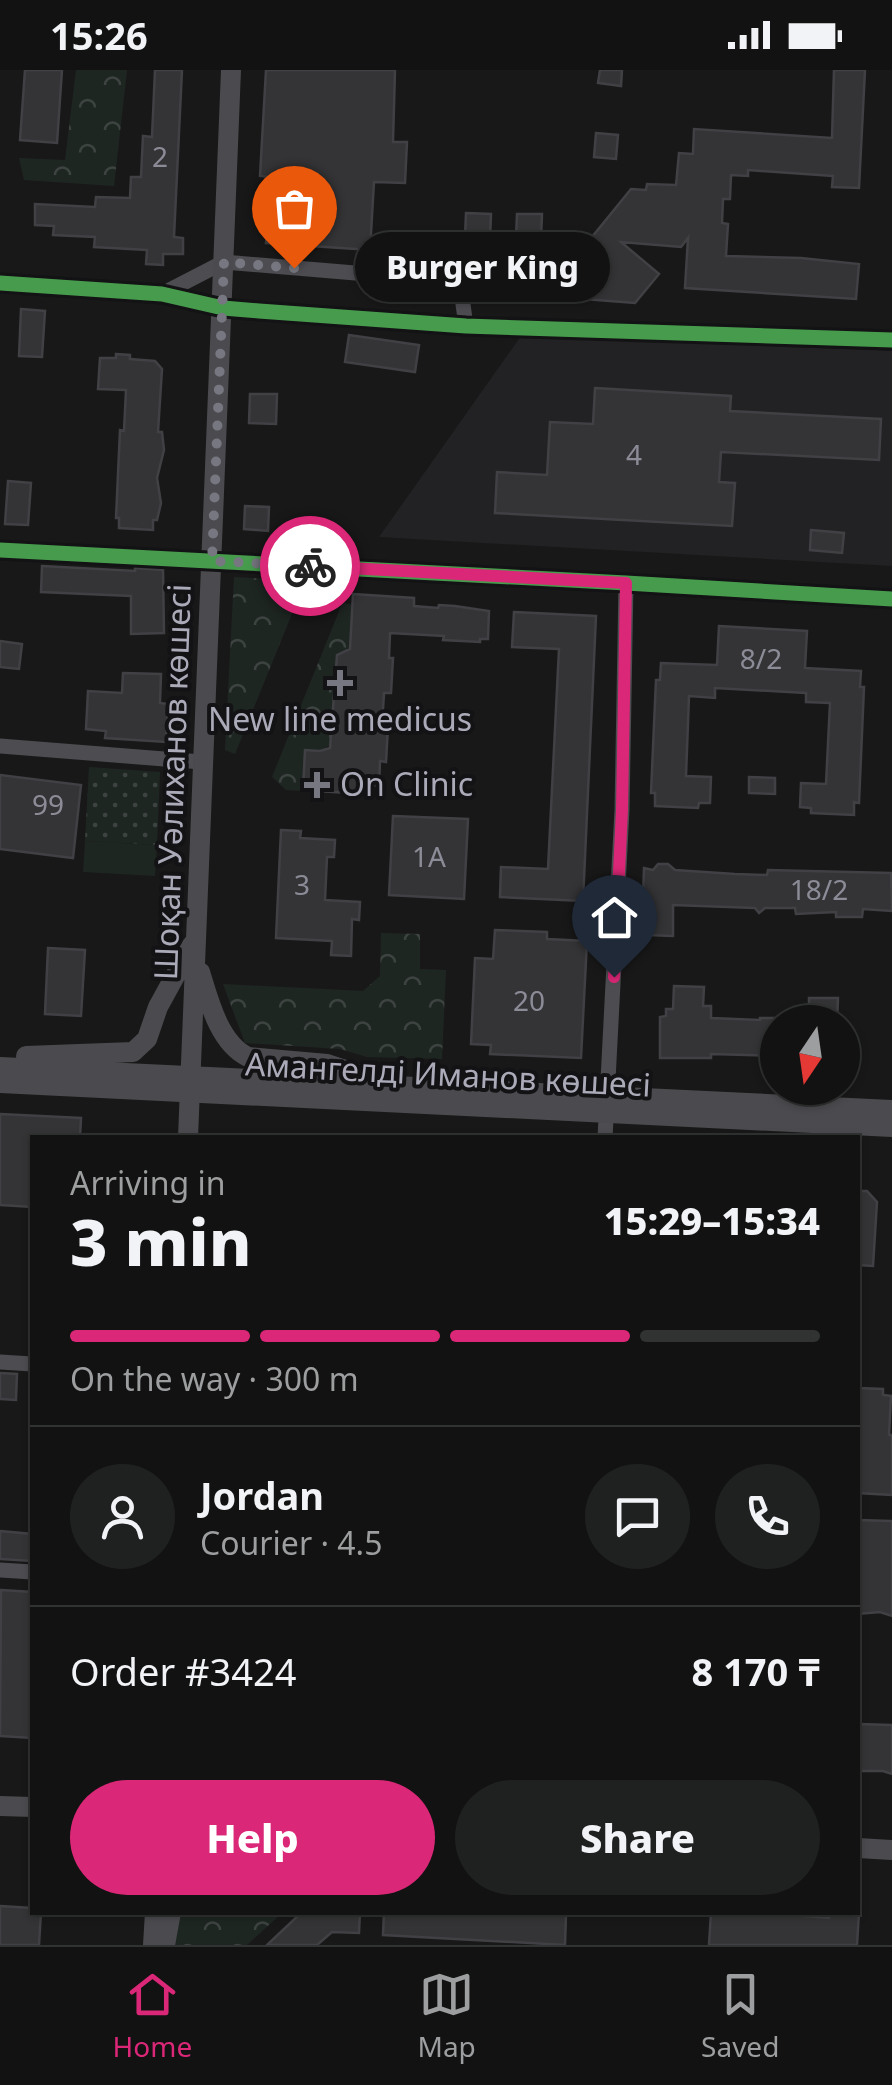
<!DOCTYPE html>
<html lang="en">
<head>
<meta charset="utf-8">
<style>
  :root { --surface:#121212; --page:#1f2020; --text:#f1f3f6; --muted:#9c9e9f; --line:#313232; --accent:#db2777 }
  body { margin:0; font-family:"Noto Sans",sans-serif; background:var(--page); color:var(--text); height:100vh; display:flex; flex-direction:column; font-size:38px; white-space:nowrap }
  * { box-sizing:border-box; margin:0 }
  p { font-size:32px; color:var(--muted) }
  .icon { flex:none; width:55px; height:55px; fill:none; stroke:currentColor; stroke-width:2; stroke-linecap:round; stroke-linejoin:round }
  .map { position:relative; flex:1; overflow:hidden }
  .side { position:absolute; left:30px; top:1065px; width:830px; height:780px; display:flex; flex-direction:column; background:var(--surface); border-radius:0px; box-shadow:0 2px 8px #0004,0 0 0 2px var(--line) }
  .side>* { flex:none }
  .needle { width:65px; rotate:193deg }
  .buttons { position:absolute; left:760px; top:935px; display:grid; gap:20px }
  .buttons a { display:grid; place-items:center; width:100px; height:100px; border-radius:50%; background:var(--surface); box-shadow:0 2px 8px #0004,0 0 0 2px var(--line); font-size:50px }
  .pin { position:absolute; display:grid; place-items:center; width:85px; height:85px; color:#fff; margin:-102px -42px; border-radius:50% 50% 50% 0; rotate:-45deg; box-shadow:0 0 10px #0007 }
  .pin .icon { rotate:45deg }
  .courier { position:absolute; display:grid; place-items:center; width:100px; height:100px; margin:-50px; border:8px solid #db2777; border-radius:50%; background:#fff; color:#222; box-shadow:0 2px 12px #0007 }
  .bubble { position:absolute; height:70px; border-radius:35px; background:var(--surface); box-shadow:0 2px 8px #0004,0 0 0 2px var(--line); font-size:32px; font-weight:800; line-height:70px; text-align:center }
  .head em { font-style:normal; font-weight:800 }
  .head div { display:flex; flex-direction:column-reverse }
  .head { display:flex; align-items:center; justify-content:space-between; height:170px; padding:0 40px }
  h1 { font-size:65px; font-weight:800; line-height:75px }
  .bar { display:grid; grid-template-columns:repeat(4,1fr); gap:15px 10px; align-content:center; height:120px; padding:0 40px }
  .bar i { height:12px; border-radius:8px; background:var(--line) }
  .bar .current { background:var(--accent) }
  .bar p { grid-column:span 4 }
  .line { display:flex; align-items:center; gap:25px; padding:0 40px; border-top:2px solid var(--line) }
  .line div { flex:1 }
  .round { display:grid; place-items:center; flex:none; width:105px; height:105px; border-radius:52px; background:var(--page) }
  .cta { display:flex; gap:20px; margin-top:auto; padding:20px 40px }
  .cta a { flex:1; height:115px; border-radius:60px; background:var(--accent); color:#fff; font-size:40px; font-weight:800; line-height:115px; text-align:center }
  .cta a+a { background:var(--page); color:var(--text) }
  .status { display:flex; justify-content:space-between; align-items:center; height:70px; padding:0 50px; background:var(--surface); direction:ltr }
  .status svg { height:28px; fill:currentColor }
  .tabs { display:flex; justify-content:space-around; align-items:center; height:140px; border-top:2px solid var(--line); background:var(--surface); font-size:28px; color:var(--muted) }
  .tabs a { display:grid; justify-items:center; gap:5px }
  .tabs .current { color:var(--accent) }
  .map>svg:first-child { display:block }
  .built { fill:#222224 }
  .grass { fill:url(#grass-dots) }
  .forest { fill:url(#forest-crowns) }
  .garden { fill:#1e2622 }
  .building { fill:#343436; stroke:#414044; stroke-width:2.5 }
  .lines { fill:none; stroke-linecap:round; stroke-linejoin:round }
  .street { stroke:#4c4c51; stroke-width:15 }
  .secondary { stroke:#4b4b4f; stroke-width:20 }
  .cycleway-casing { stroke:#131214; stroke-width:21 }
  .cycleway { stroke:#469c4c; stroke-width:15 }
  .done { stroke:#777781; stroke-width:10; stroke-dasharray:0 18 }
  .route { stroke:#db2777; stroke-width:12 }
  .poi-dot { fill:#777781; stroke:#131214; stroke-width:4 }
  .labels { text-anchor:middle; stroke-width:8; stroke-linejoin:round; paint-order:stroke }
  .number-label { font-size:28px; fill:#8c8c98 }
  .poi-label { font-size:32px; fill:#aaaab9; stroke:#131214 }
  .street-label { font-size:32px; fill:#aaaab9; stroke:#131214 }
</style>
</head>
<body>
<div class="status"><b>15:26</b><svg viewBox="0 0 49 12"><path d="M0 12V9h3v3zM5 12V6h3v6zM10 12V3h3v9zM15 12V0h3v12zM26 1h20v11H26zM47 4h2v5h-2z"/></svg></div>
<div class="map">
<svg width="892" height="1875" viewBox="0 0 892 1875">
  <defs>
    <pattern id="grass-dots" width="8" height="8" patternUnits="userSpaceOnUse" patternTransform="scale(2.5)"><rect width="8" height="8" fill="#1e2622"/><path d="M2 2h.1M6 6h.1" fill="none" stroke="#3c4340" stroke-width="1.8" stroke-linecap="round"/></pattern>
    <pattern id="forest-crowns" width="20" height="18" patternUnits="userSpaceOnUse" patternTransform="scale(2.5)"><rect width="20" height="18" fill="#1e2622"/><path d="M2 6a3 3 0 1 1 6 0M12 15a3 3 0 1 1 6 0" fill="none" stroke="#3c4340"/></pattern>
  </defs>
  <rect width="100%" height="100%" fill="#181818"/>
  <path class="built" d="M 521,266 L 892,281 L 892,496 L 379,467 Z"/>
  <path class="grass" d="M 89,697 L 160,702 L 157,775 L 85,771 Z"/>
  <path class="forest" d="M 76,0 L 127,0 L 114,116 L 24,110 L 19,88 L 65,90 Z
    M 234,507 L 343,513 L 342,533 L 353,534 L 351,576 L 348,581 L 337,586 L 330,675 L 320,681 L 305,680 L 303,721 L 286,720 L 272,707 L 342,534 L 300,524 L 235,684 L 225,680 Z
    M 381,863 L 420,864 L 420,899 L 446,900 L 442,989 L 367,987 L 340,979 L 245,973 L 223,914 L 363,921 L 380,906 Z
    M 178,1843 L 282,1843 L 247,1875 L 173,1875 Z"/>
  <path class="garden" d="M 85,771 L 157,775 L 155,806 L 83,802 Z"/>
  <path class="building" d="M 25,0 L 62,0 L 57,73 L 20,70 Z
    M 155,0 L 182,0 L 174,167 L 183,168 L 183,184 L 163,184 L 163,195 L 146,194 L 147,180 L 94,177 L 95,167 L 53,165 L 54,156 L 35,155 L 35,134 L 95,137 L 96,127 L 130,128 L 131,107 L 141,107 L 143,66 L 152,67 Z
    M 266,0 L 395,0 L 393,72 L 407,72 L 405,113 L 374,112 L 370,180 L 266,173 L 270,107 L 260,106 Z
    M 600,0 L 622,0 L 621,16 L 598,13 Z
    M 834,0 L 865,0 L 859,118 L 832,117 L 833,106 L 748,100 L 748,106 L 731,105 L 730,129 L 723,129 L 722,153 L 728,154 L 726,186 L 801,188 L 859,194 L 856,229 L 685,218 L 688,168 L 681,177 L 621,172 L 659,204 L 635,233 L 544,226 L 631,119 L 646,120 L 647,114 L 676,115 L 679,83 L 693,84 L 694,59 L 832,68 Z
    M 596,63 L 618,65 L 616,89 L 594,87 Z
    M 466,143 L 491,144 L 490,168 L 465,167 Z
    M 517,144 L 542,144 L 541,168 L 516,167 Z
    M 21,239 L 45,241 L 42,287 L 19,286 Z
    M 349,265 L 419,275 L 415,302 L 345,292 Z
    M 116,284 L 130,285 L 130,289 L 155,291 L 162,299 L 158,362 L 162,362 L 164,380 L 157,408 L 161,433 L 157,450 L 153,450 L 153,460 L 119,458 L 119,448 L 116,448 L 120,360 L 124,361 L 126,320 L 98,319 L 100,288 L 116,288 Z
    M 595,318 L 731,326 L 730,341 L 881,349 L 879,390 L 721,382 L 719,412 L 735,413 L 732,456 L 495,443 L 497,402 L 547,405 L 550,352 L 593,354 Z
    M 250,324 L 277,324 L 276,354 L 249,353 Z
    M 8,411 L 31,413 L 28,455 L 5,454 Z
    M 245,436 L 269,437 L 268,461 L 244,459 Z
    M 811,460 L 844,463 L 842,483 L 810,480 Z
    M 42,496 L 135,501 L 135,498 L 163,500 L 164,563 L 131,564 L 131,526 L 41,522 Z
    M 353,524 L 414,528 L 414,536 L 438,538 L 439,535 L 455,536 L 489,541 L 488,569 L 480,569 L 480,572 L 443,570 L 444,566 L 390,563 L 389,588 L 393,588 L 391,623 L 384,623 L 382,656 L 388,657 L 386,692 L 380,691 L 379,716 L 362,715 L 362,724 L 303,720 L 305,680 L 320,681 L 330,678 L 337,585 L 350,579 Z
    M 514,542 L 596,546 L 583,831 L 500,827 L 501,797 L 548,799 L 559,579 L 512,577 Z
    M 719,556 L 807,561 L 805,598 L 861,601 L 860,617 L 864,617 L 859,733 L 854,732 L 854,745 L 811,743 L 811,738 L 800,737 L 801,713 L 826,714 L 830,633 L 806,632 L 806,623 L 715,618 L 715,628 L 689,626 L 686,706 L 711,707 L 710,733 L 699,733 L 698,738 L 655,736 L 655,723 L 651,723 L 656,610 L 660,610 L 661,593 L 717,595 Z
    M 0,571 L 22,574 L 19,599 L 0,597 Z
    M 123,603 L 161,604 L 160,633 L 168,634 L 166,672 L 105,668 L 106,661 L 86,659 L 88,621 L 122,623 Z
    M 0,705 L 81,715 L 73,788 L 0,779 Z
    M 749,707 L 775,708 L 775,724 L 749,723 Z
    M 393,746 L 468,749 L 464,829 L 389,825 Z
    M 281,760 L 301,761 L 300,768 L 335,770 L 334,787 L 327,787 L 325,830 L 360,832 L 359,850 L 352,849 L 351,886 L 331,885 L 332,871 L 276,868 Z
    M 658,794 L 668,794 L 675,800 L 735,804 L 767,805 L 768,800 L 891,803 L 892,841 L 863,839 L 862,847 L 836,847 L 836,842 L 796,844 L 795,838 L 765,838 L 759,843 L 755,838 L 673,835 L 673,866 L 647,865 L 647,858 L 642,857 L 644,798 L 653,800 Z
    M 495,860 L 547,862 L 547,869 L 587,871 L 581,988 L 490,984 L 491,975 L 471,974 L 475,888 L 493,889 Z
    M 48,878 L 85,880 L 81,946 L 45,944 Z
    M 674,916 L 704,917 L 703,936 L 711,936 L 711,948 L 760,950 L 760,948 L 778,948 L 778,986 L 711,984 L 711,988 L 660,988 L 660,947 L 666,946 L 666,939 L 673,939 Z
    M 809,928 L 838,928 L 837,952 L 809,952 Z
    M 0,1044 L 81,1048 L 80,1068 L 32,1068 L 32,1137 L 0,1135 Z
    M 858,1121 L 867,1121 L 877,1132 L 873,1196 L 858,1195 Z
    M 0,1303 L 17,1304 L 16,1330 L 0,1329 Z
    M 858,1318 L 883,1319 L 883,1325 L 891,1326 L 889,1365 L 892,1365 L 892,1425 L 858,1423 Z
    M 858,1450 L 892,1451 L 892,1546 L 880,1542 L 858,1544 Z
    M 0,1461 L 32,1464 L 32,1491 L 0,1489 Z
    M 1,1520 L 32,1522 L 32,1668 L 0,1666 Z
    M 858,1654 L 892,1655 L 892,1704 L 883,1701 L 858,1701 Z
    M 0,1836 L 32,1838 L 32,1842 L 41,1842 L 39,1875 L 0,1875 Z
    M 302,1842 L 360,1842 L 359,1863 L 332,1862 L 317,1875 L 267,1875 Z
    M 384,1842 L 566,1844 L 565,1875 L 383,1865 Z
    M 711,1842 L 751,1842 L 829,1848 L 829,1842 L 859,1842 L 857,1875 L 709,1875 Z"/>
  <g class="lines">
    <path class="street" d="M 0,213 L 162,224 L 223,238 L 259,241 L 466,256 L 892,270
      M 162,224 L 224,192 L 379,205 L 416,212 L 443,211 L 462,227 L 466,256
      M 0,480 L 626,513 L 892,529
      M 0,676 L 202,692
      M 605,1068 L 622,740 L 626,513
      M 0,1292 L 32,1294
      M 0,1500 L 32,1502"/>
    <path class="secondary" d="M 200,902 C 209,931 219,973 248,987 L 327,994 L 370,1008
      M 26,986 L 133,982 L 147,969 L 158,937 L 192,875
      M 0,997 L 892,1040
      M 0,1013 L 892,1057
      M 188,1068 L 231,0
      M 0,1736 L 32,1737
      M 858,1778 L 892,1780
      M 153,1875 L 155,1842
      M 165,1875 L 171,1842"/>
    <defs>
      <path id="cycleway" d="M 0,213 L 162,224 L 223,238 L 259,241 L 466,256 L 892,270
        M 0,480 L 626,513 L 892,529"/>
    </defs>
    <use href="#cycleway" class="cycleway-casing"/>
    <use href="#cycleway" class="cycleway"/>
  </g>
  <g class="lines">
    <path class="done" d="M 294,198 L 224,192 L 212,491 L 310,496"/>
    <path class="route" d="M 310,496 L 626,513 L 622,740 L 614,907"/>
  </g>
  <g class="poi-dot">
    <path d="M335 598h10v10h10v10h-10v10h-10v-10h-10v-10h10z"/>
    <path d="M312 700h10v10h10v10h-10v10h-10v-10h-10v-10h10z"/>
  </g>
  <g class="labels">
    <g class="number-label">
      <text x="160" y="97">2</text>
      <text x="634" y="395">4</text>
      <text x="761" y="599">8/2</text>
      <text x="48" y="745">99</text>
      <text x="429" y="797">1А</text>
      <text x="302" y="825">3</text>
      <text x="819" y="830">18/2</text>
      <text x="529" y="941">20</text>
    </g>
    <g class="poi-label">
      <text x="340" y="661">New line medicus</text>
      <text x="340" y="726" text-anchor="start">On Clinic</text>
    </g>
    <g class="street-label">
      <text transform="translate(173 712) rotate(-88)" y="11">Шоқан Уәлиханов көшесі</text>
      <text transform="translate(448 1005) rotate(3)" y="11">Амангелді Иманов көшесі</text>
    </g>
  </g>
</svg>
<div class="buttons">
<a><svg class="needle" viewBox="-14 -14 28 28"><path d="M0-13l5 13h-10z" fill="#e53935"/><path d="M0 13l5-13h-10z" fill="#9c9e9f"/></svg></a>
</div>
<div class="pin" style="left:294px;top:198px;background:#ea580c"><svg class="icon" aria-label="bag" viewBox="0 0 24 24"><path d="M5 8h14l-1 12H6zM9 8a3 3 0 0 1 6 0"/></svg></div>
<div class="pin" style="left:614px;top:907px;background:#1f2937"><svg class="icon" aria-label="home" viewBox="0 0 24 24"><path d="M3 11l9-7 9 7M6 9v11h12V9"/></svg></div>
<div class="courier" style="left:310px;top:496px"><svg class="icon" aria-label="bike" viewBox="0 0 24 24"><circle cx="6" cy="16" r="4"/><circle cx="18" cy="16" r="4"/><path d="M6 16l4-8h5l3 8M10 8l3 8H6M13 5h3"/></svg></div>
<div class="bubble" style="left:355px;top:162px;width:255px">Burger King</div>
<section class="side">
<div class="head"><div><h1>3 min</h1><p>Arriving in</p></div><em>15:29–15:34</em></div>
<div class="bar"><i class="current"></i><i class="current"></i><i class="current"></i><i></i><p>On the way · 300 m</p></div>
<div class="line" style="height:180px"><a class="round"><svg class="icon" aria-label="person" viewBox="0 0 24 24"><circle cx="12" cy="8" r="4"/><path d="M4 21q1-7 8-7t8 7"/></svg></a><div><b>Jordan</b><p>Courier · 4.5</p></div><a class="round"><svg class="icon" aria-label="chat" viewBox="0 0 24 24"><path d="M4 5h16v11H9l-5 4z"/></svg></a><a class="round"><svg class="icon" aria-label="phone" viewBox="0 0 24 24"><path d="M5 4h4l2 5-3 2q2 4 5 5l2-3 5 2v4C11 20 4 13 5 4z"/></svg></a></div>
<div class="line" style="height:130px"><div>Order #3424</div><b>8 170 ₸</b></div>
<div class="cta"><a>Help</a><a>Share</a></div>
</section>
</div>
<nav class="tabs">
<a class="current"><svg class="icon" aria-label="home" viewBox="0 0 24 24"><path d="M3 11l9-7 9 7M6 9v11h12V9"/></svg>Home</a>
<a><svg class="icon" aria-label="map" viewBox="0 0 24 24"><path d="M3 6l6-2 6 2 6-2v14l-6 2-6-2-6 2zM9 4v14M15 6v14"/></svg>Map</a>
<a><svg class="icon" aria-label="saved" viewBox="0 0 24 24"><path d="M7 4h10v16l-5-4-5 4z"/></svg>Saved</a>
</nav>
</body>
</html>
